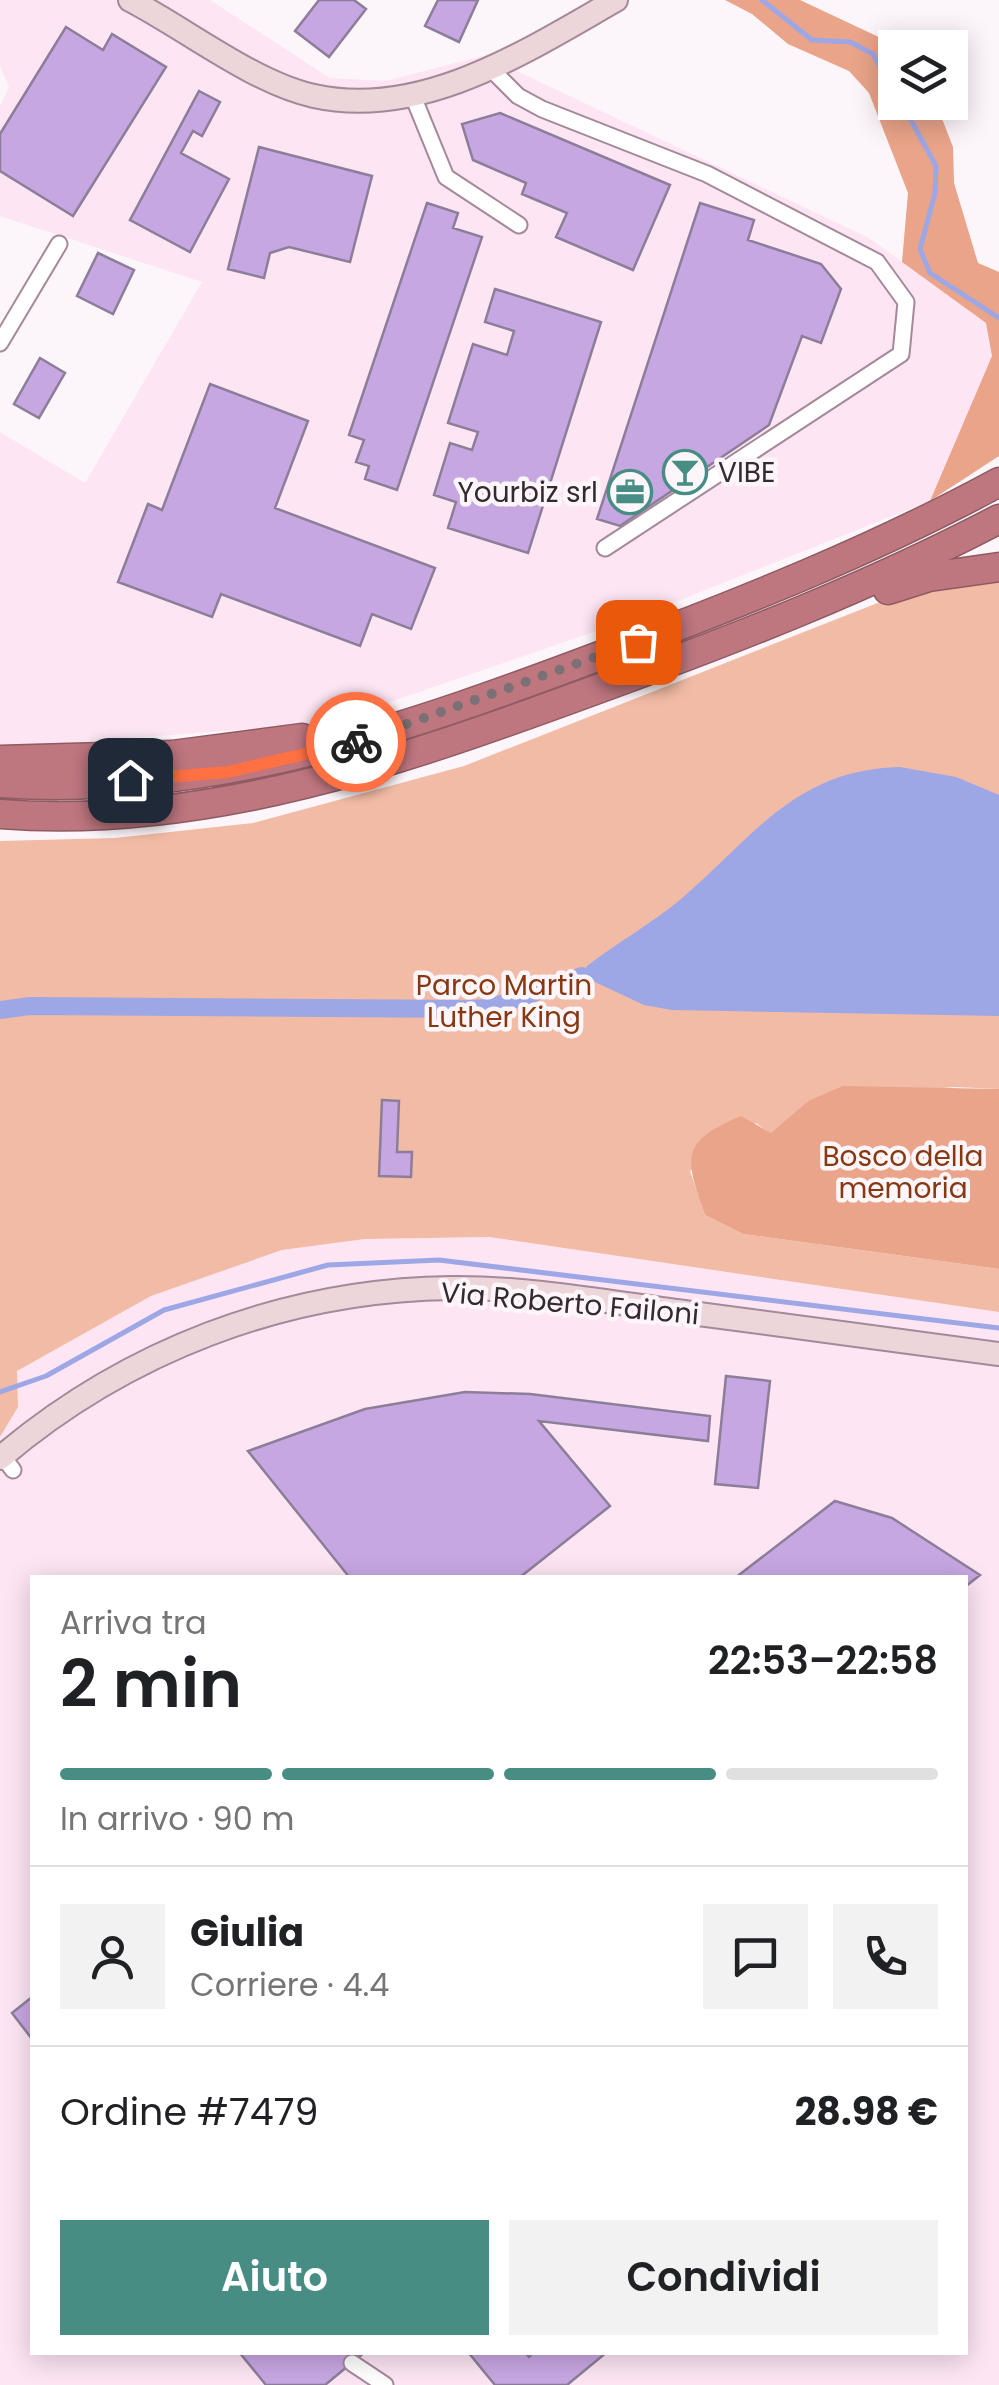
<!DOCTYPE html>
<html lang="it">
<head>
<meta charset="utf-8">
<style>
  :root { --surface:#fff; --page:#f2f2f2; --text:#202124; --muted:#757577; --line:#e0e0e0; --accent:#478d83 }
  body { margin:0; font-family:Poppins,sans-serif; background:var(--page); color:var(--text); height:100vh; display:flex; flex-direction:column; font-size:38px; white-space:nowrap }
  * { box-sizing:border-box; margin:0 }
  p { font-size:32px; color:var(--muted) }
  .icon { flex:none; width:55px; height:55px; fill:none; stroke:currentColor; stroke-width:2; stroke-linecap:round; stroke-linejoin:round }
  .map { position:relative; flex:1; overflow:hidden }
  .panel { position:absolute; left:30px; top:1575px; width:938px; height:780px; display:flex; flex-direction:column; background:var(--surface); border-radius:0px; box-shadow:0 5px 25px #0003 }
  .panel>* { flex:none }
  .buttons { position:absolute; left:878px; top:30px; display:grid; gap:20px }
  .buttons a { display:grid; place-items:center; width:90px; height:90px; border-radius:0px; background:var(--surface); box-shadow:0 5px 25px #0003; font-size:50px }
  .pin { position:absolute; display:grid; place-items:center; width:85px; height:85px; color:#fff; margin:-42px; border-radius:20px; box-shadow:0 5px 15px #0006 }
  .courier { position:absolute; display:grid; place-items:center; width:100px; height:100px; margin:-50px; border:8px solid #ff7043; border-radius:50%; background:#fff; color:#222; box-shadow:0 2px 12px #0007 }
  .overview em { font-style:normal; font-weight:600 }
  .overview div { display:flex; flex-direction:column-reverse }
  .overview { display:flex; align-items:center; justify-content:space-between; height:170px; padding:0 30px }
  h1 { font-size:65px; font-weight:600; line-height:75px }
  .bar { display:grid; grid-template-columns:repeat(4,1fr); gap:15px 10px; align-content:center; height:120px; padding:0 30px }
  .bar i { height:12px; border-radius:8px; background:var(--line) }
  .bar .on { background:var(--accent) }
  .bar p { grid-column:span 4 }
  .line { display:flex; align-items:center; gap:25px; padding:0 30px; border-top:2px solid var(--line) }
  .line div { flex:1 }
  .round { display:grid; place-items:center; flex:none; width:105px; height:105px; border-radius:0px; background:var(--page) }
  .action { display:flex; gap:20px; margin-top:auto; padding:20px 30px }
  .action a { flex:1; height:115px; border-radius:0px; background:var(--accent); color:#fff; font-size:40px; font-weight:600; line-height:115px; text-align:center }
  .action a+a { background:var(--page); color:var(--text) }
  .map>svg:first-child { display:block }
  .built { fill:#fde5f4; fill-rule:evenodd }
  .green { fill:#f2bba5 }
  .forest { fill:#e9a489 }
  .water { fill:#9ea7e5 }
  .lines { fill:none; stroke-linecap:round; stroke-linejoin:round }
  .stream { stroke:#9ea7e5; stroke-width:5 }
  .canal { stroke:#9ea7e5; stroke-width:18 }
  .building { fill:#c7a7e2; stroke:#8c7e99; stroke-width:2.5 }
  .street-casing { stroke:#a5889a; stroke-width:19 }
  .secondary-casing { stroke:#a5889a; stroke-width:26 }
  .highway-casing { stroke:#8e5b63; stroke-width:31 }
  .street { stroke:#fff; stroke-width:15 }
  .secondary { stroke:#ecd6d9; stroke-width:22 }
  .highway { stroke:#be767f; stroke-width:28 }
  .done { stroke:#7b7076; stroke-width:10; stroke-dasharray:0 18 }
  .route { stroke:#ff7043; stroke-width:12 }
  .labels { text-anchor:middle; stroke-width:9; stroke-linejoin:round; paint-order:stroke }
  .poi-label { font-size:28px; fill:#352930; stroke:#fcf5f9; text-anchor:start }
  .park-label { font-size:28px; fill:#883811; stroke:#fcf5f9 }
  .street-label { font-size:28px; fill:#352930; stroke:#fcf5f9 }
</style>
</head>
<body>
<div class="map">
<svg width="999" height="2385" viewBox="0 0 999 2385">
  <rect width="100%" height="100%" fill="#fcf5f9"/>
  <path class="built" d="M 0,0 L 210,0 L 330,78 L 386,81 L 494,53 L 521,73 L 869,238 L 986,323 L 992,356 L 930,501 L 637,617 L 329,723 L 0,748 L 0,432 L 85,483 L 202,282 L 0,216 L 0,106 L 9,87 L 0,66 Z
    M 489,1237 L 999,1312 L 999,2385 L 0,2385 L 0,1437 L 18,1407 L 17,1371 L 151,1296 L 282,1250 L 365,1239 ZM 32,1578 L 965,1578 L 965,2352 L 32,2352 Z"/>
  <path class="green" d="M 999,578 L 999,1089 L 954,1087 L 808,1101 L 771,1134 L 756,1123 L 690,1171 L 705,1215 L 743,1234 L 999,1269 L 999,1312 L 489,1237 L 365,1239 L 282,1250 L 151,1296 L 17,1371 L 18,1407 L 0,1437 L 0,841 L 115,838 L 253,823 L 464,766 L 908,591 Z"/>
  <path class="forest" d="M 725,0 L 800,0 L 900,47 L 895,48 L 895,102 L 936,103 L 953,147 L 954,183 L 978,263 L 999,272 L 999,456 L 930,501 L 992,356 L 986,323 L 902,262 L 908,193 L 869,93 L 849,71 L 788,44 L 752,14 Z
    M 843,1086 L 999,1089 L 999,1269 L 743,1234 L 705,1215 C 685,1158 679,1142 741,1116 L 771,1133 L 808,1101 Z"/>
  <path class="water" d="M 900,767 L 956,777 L 999,795 L 999,1016 L 672,1010 L 644,1005 L 582,976 L 587,966 C 618,942 651,924 681,899 C 753,837 796,769 900,767 Z"/>
  <g class="lines">
    <path class="stream" d="M 762,0 L 812,40 L 850,42 L 873,54 L 895,93
      M 901,102 L 936,166 L 935,193 L 920,249 L 930,273 L 999,318
      M 0,1392 L 46,1376 L 164,1310 L 328,1265 L 439,1260 L 999,1328"/>
    <path class="canal" d="M 0,1010 L 30,1006 L 468,1009 L 490,1008 L 582,976"/>
  </g>
  <path class="building" d="M 319,0 L 354,0 L 366,9 L 329,57 L 295,31 Z
    M 438,0 L 478,0 L 459,42 L 425,26 Z
    M 66,27 L 103,50 L 112,34 L 166,67 L 73,216 L 0,171 L 0,134 Z
    M 199,91 L 220,102 L 202,136 L 193,131 L 181,153 L 229,179 L 190,252 L 130,220 Z
    M 500,113 L 670,185 L 633,270 L 556,237 L 567,213 L 522,194 L 526,183 L 473,160 L 462,124 Z
    M 259,147 L 372,176 L 350,262 L 289,247 L 270,253 L 264,278 L 228,269 Z
    M 427,203 L 458,213 L 453,228 L 482,237 L 397,490 L 365,479 L 369,466 L 356,462 L 364,440 L 349,435 Z
    M 700,203 L 754,220 L 748,240 L 821,264 L 841,289 L 821,343 L 802,336 L 769,425 L 620,526 L 597,519 Z
    M 98,253 L 134,270 L 113,314 L 77,296 Z
    M 495,289 L 601,322 L 528,553 L 448,528 L 456,502 L 434,495 L 450,443 L 472,450 L 478,432 L 448,423 L 473,344 L 507,355 L 514,331 L 485,322 Z
    M 40,358 L 65,373 L 39,418 L 14,404 Z
    M 210,384 L 308,421 L 275,508 L 435,568 L 411,629 L 372,614 L 360,646 L 221,594 L 212,617 L 118,582 L 148,504 L 162,510 Z
    M 382,1100 L 399,1101 L 397,1152 L 412,1152 L 411,1177 L 379,1176 Z
    M 726,1376 L 770,1381 L 758,1488 L 715,1484 Z
    M 465,1392 L 530,1394 L 710,1416 L 708,1441 L 539,1421 L 610,1506 L 519,1578 L 350,1578 L 248,1451 L 365,1409 Z
    M 835,1501 L 892,1518 L 980,1575 L 965,1587 L 965,1578 L 735,1578 Z
    M 32,1997 L 32,2039 L 12,2013 Z
    M 239,2352 L 365,2352 L 325,2385 L 266,2385 Z
    M 468,2352 L 525,2352 L 529,2357 L 534,2352 L 607,2352 L 567,2385 L 495,2385 Z"/>
  <g class="lines">
    <defs>
      <path id="street" d="M 490,68 L 518,96 L 542,109 L 707,174 L 877,262 L 906,302 L 901,354 L 605,548
        M 412,94 L 446,177 L 519,225
        M 0,343 L 59,244
        M 0,1453 L 13,1470
        M 352,2363 L 385,2385"/>
      <path id="secondary" d="M 130,0 C 186,29 254,83 314,96 C 422,120 528,50 616,0
        M 0,1458 C 126,1351 284,1290 451,1288 C 530,1287 613,1303 691,1313 C 794,1327 896,1340 999,1354"/>
      <path id="highway" d="M 888,590 L 929,577 L 999,567
        M 0,760 L 172,755 L 302,738
        M 0,783 C 214,798 414,726 610,652 C 743,602 874,550 999,482
        M 0,814 C 207,830 404,760 595,690 C 733,640 869,587 999,519"/>
    </defs>
    <use href="#street" class="street-casing"/>
    <use href="#secondary" class="secondary-casing"/>
    <use href="#highway" class="highway-casing"/>
    <use href="#street" class="street"/>
    <use href="#secondary" class="secondary"/>
    <use href="#highway" class="highway"/>
  </g>
  <g class="lines">
    <path class="done" d="M 356,742 L 638,642"/>
    <path class="route" d="M 130,780 L 228,772 L 356,742"/>
  </g>
  <defs>
    <symbol id="bar-ring" viewBox="-11 -11 22 22"><circle r="9.5" fill="#fcf5f9" stroke="#478d83" stroke-width="1.5"/><path d="M-6-5H6L.8 .8V4.5H3.5V6h-7V4.5H-.8V.8Z" fill="#478d83"/></symbol>
    <symbol id="office-ring" viewBox="-11 -11 22 22"><circle r="9.5" fill="#fcf5f9" stroke="#478d83" stroke-width="1.5"/><path d="M-6-3h4V-5.5h4V-3h4V5H-6ZM-1-4.5V-3h2v-1.5ZM-6 0V1H6V0Z" fill="#478d83"/></symbol>
  </defs>
  <g fill-rule="evenodd">
    <use href="#bar-ring" x="660" y="447" width="50" height="50"/>
    <use href="#office-ring" x="605" y="467" width="50" height="50"/>
  </g>
  <g class="labels">
    <g class="poi-label">
      <text x="718" y="482">VIBE</text>
      <text x="598" y="502" text-anchor="end">Yourbiz srl</text>
    </g>
    <g class="park-label">
      <text x="504" y="995">Parco Martin<tspan x="504" dy="32">Luther King</tspan></text>
      <text x="903" y="1166">Bosco della<tspan x="903" dy="32">memoria</tspan></text>
    </g>
    <g class="street-label">
      <text transform="translate(570 1303) rotate(5)" y="10">Via Roberto Failoni</text>
    </g>
  </g>
</svg>
<div class="buttons">
<a><svg class="icon" aria-label="layers" viewBox="0 0 24 24"><path d="M12 4l9 5-9 5-9-5zM3 14l9 5 9-5"/></svg></a>
</div>
<div class="pin" style="left:638px;top:642px;background:#ea580c"><svg class="icon" aria-label="bag" viewBox="0 0 24 24"><path d="M5 8h14l-1 12H6zM9 8a3 3 0 0 1 6 0"/></svg></div>
<div class="pin" style="left:130px;top:780px;background:#1f2937"><svg class="icon" aria-label="home" viewBox="0 0 24 24"><path d="M3 11l9-7 9 7M6 9v11h12V9"/></svg></div>
<div class="courier" style="left:356px;top:742px"><svg class="icon" aria-label="bike" viewBox="0 0 24 24"><circle cx="6" cy="16" r="4"/><circle cx="18" cy="16" r="4"/><path d="M6 16l4-8h5l3 8M10 8l3 8H6M13 5h3"/></svg></div>
<section class="panel">
<div class="overview"><div><h1>2 min</h1><p>Arriva tra</p></div><em>22:53–22:58</em></div>
<div class="bar"><i class="on"></i><i class="on"></i><i class="on"></i><i></i><p>In arrivo · 90 m</p></div>
<div class="line" style="height:180px"><a class="round"><svg class="icon" aria-label="person" viewBox="0 0 24 24"><circle cx="12" cy="8" r="4"/><path d="M4 21q1-7 8-7t8 7"/></svg></a><div><b>Giulia</b><p>Corriere · 4.4</p></div><a class="round"><svg class="icon" aria-label="chat" viewBox="0 0 24 24"><path d="M4 5h16v11H9l-5 4z"/></svg></a><a class="round"><svg class="icon" aria-label="phone" viewBox="0 0 24 24"><path d="M5 4h4l2 5-3 2q2 4 5 5l2-3 5 2v4C11 20 4 13 5 4z"/></svg></a></div>
<div class="line" style="height:130px"><div>Ordine #7479</div><b>28.98 €</b></div>
<div class="action"><a>Aiuto</a><a>Condividi</a></div>
</section>
</div>
</body>
</html>
